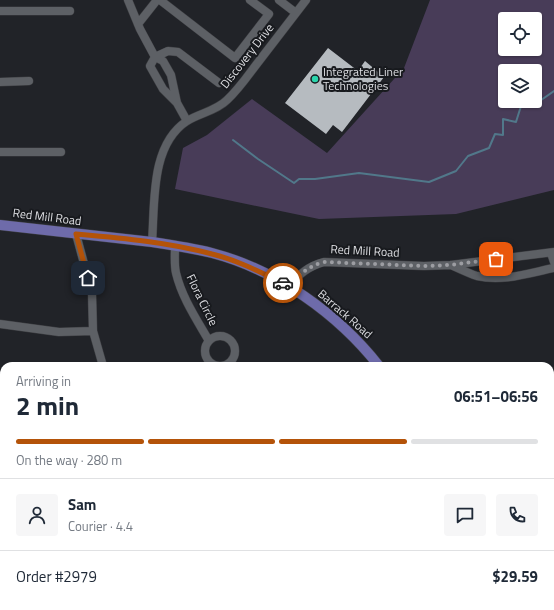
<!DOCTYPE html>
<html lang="en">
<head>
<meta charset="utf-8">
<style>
  :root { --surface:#fff; --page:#f6f6f7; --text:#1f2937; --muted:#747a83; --line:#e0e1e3; --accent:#b45309 }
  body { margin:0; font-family:"Titillium Web",sans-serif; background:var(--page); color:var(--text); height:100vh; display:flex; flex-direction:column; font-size:15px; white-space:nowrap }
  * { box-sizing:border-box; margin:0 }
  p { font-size:13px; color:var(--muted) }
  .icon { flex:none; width:22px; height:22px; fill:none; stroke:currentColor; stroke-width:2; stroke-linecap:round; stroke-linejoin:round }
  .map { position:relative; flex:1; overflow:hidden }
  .side { position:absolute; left:0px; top:362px; width:554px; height:248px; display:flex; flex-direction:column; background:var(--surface); border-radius:12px 12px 0 0; box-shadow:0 1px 3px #0004 }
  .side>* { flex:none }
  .controls { position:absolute; left:498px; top:12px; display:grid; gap:8px }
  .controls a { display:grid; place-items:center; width:44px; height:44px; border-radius:4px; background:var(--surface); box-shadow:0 1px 3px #0004; font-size:20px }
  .pin { position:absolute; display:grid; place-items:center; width:34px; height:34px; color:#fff; margin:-17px; border-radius:8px; box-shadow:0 2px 6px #0006 }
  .courier { position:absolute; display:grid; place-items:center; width:40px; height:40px; margin:-20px; border:3px solid #b45309; border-radius:50%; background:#fff; color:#222; box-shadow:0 1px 5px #0007 }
  .head em { font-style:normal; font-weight:700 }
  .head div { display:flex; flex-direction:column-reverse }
  .head { display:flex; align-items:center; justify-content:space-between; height:68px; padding:0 16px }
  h1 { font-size:26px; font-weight:700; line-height:30px }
  .bar { display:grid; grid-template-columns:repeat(4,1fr); gap:6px 4px; align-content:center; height:48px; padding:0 16px }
  .bar i { height:5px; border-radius:3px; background:var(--line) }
  .bar .selected { background:var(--accent) }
  .bar p { grid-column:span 4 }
  .line { display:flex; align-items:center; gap:10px; padding:0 16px; border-top:1px solid var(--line) }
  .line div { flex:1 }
  .round { display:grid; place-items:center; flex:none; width:42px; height:42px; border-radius:4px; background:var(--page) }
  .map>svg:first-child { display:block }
  .green { fill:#483c58; fill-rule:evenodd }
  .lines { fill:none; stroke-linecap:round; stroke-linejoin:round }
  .stream { stroke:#51788a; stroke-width:2 }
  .building { fill:#b6bbc0 }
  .minor-casing { stroke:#3e3f43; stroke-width:9 }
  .major-casing { stroke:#3e3f43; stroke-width:11 }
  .minor { stroke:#5d6065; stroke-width:8 }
  .major { stroke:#6e6baa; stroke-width:10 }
  .done { stroke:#9c9da2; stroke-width:4; stroke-dasharray:0 7.2 }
  .route { stroke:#b45309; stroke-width:5 }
  .poi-dot { fill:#2ad5ac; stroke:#181a1e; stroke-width:1.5 }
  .labels { text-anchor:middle; stroke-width:4; stroke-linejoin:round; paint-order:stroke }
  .street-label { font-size:12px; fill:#dedfe3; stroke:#181a1e }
  .poi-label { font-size:12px; fill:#dedfe3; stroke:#181a1e; text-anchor:start }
</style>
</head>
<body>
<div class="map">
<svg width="554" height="610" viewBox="0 0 554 610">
  <rect width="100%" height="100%" fill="#212328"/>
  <path class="green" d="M 430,0 L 554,0 L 554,190 L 456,214 L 319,219 L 175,189 L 183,148 L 207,135 L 252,99 L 327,153 L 404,68 ZM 505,19 L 535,19 L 535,49 L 505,49 ZM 505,71 L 535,71 L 535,101 L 505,101 Z"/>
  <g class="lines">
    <path class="stream" d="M 233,140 L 258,159 L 294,183 L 299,179 L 315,179 L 359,173 L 429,182 L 456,171 L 468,156 L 489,148 L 495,134 L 503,135 L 503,119 L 516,122 L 521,106 L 534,105 L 554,91"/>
  </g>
  <path class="building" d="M 328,48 L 358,71 L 365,61 L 384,77 L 342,132 L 333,125 L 326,134 L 285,103 Z"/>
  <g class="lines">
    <defs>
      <path id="minor" d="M 128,0 L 140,29 L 155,57 L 163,61 L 171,75 L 177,103 L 187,121
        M 160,0 L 235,58 L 269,14 L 250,0
        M 279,0 L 296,13
        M 0,11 L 70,11
        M 138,24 L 157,0
        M 155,57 L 168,51 L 178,52 L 219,83
        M 155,57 L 150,66 L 163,89 L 177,103
        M 0,82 L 29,81
        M 0,152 L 61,152
        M 76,234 L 92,293 L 93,331 L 103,366
        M 152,242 C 155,203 150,145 187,121 C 200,113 216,111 227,100 C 238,90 247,77 256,65 C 273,43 289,22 306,0
        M 175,245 C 175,254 174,265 176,273 C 182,298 197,320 209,341
        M 551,253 L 554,262
        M 451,265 C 460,269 468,273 477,276 C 503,282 529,273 554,268
        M 288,286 C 299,275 308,266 324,262 L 424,266 L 451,265 L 554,252
        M 0,324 L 59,332 L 93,331
        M205 351a15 15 0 1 1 30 0a15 15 0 1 1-30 0Z
        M 0,430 L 4,431
        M 0,523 L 4,530
        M 44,606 L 46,610
        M 178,606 L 179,610
        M 278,606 L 279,610
        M 412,606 L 414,610
        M 457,610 L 464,606"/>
      <path id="major" d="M 0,225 L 152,242 C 172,245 192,248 212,253 C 277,270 338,314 379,366
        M 521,606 L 524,610"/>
    </defs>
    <use href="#minor" class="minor-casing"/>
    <use href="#major" class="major-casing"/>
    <use href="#minor" class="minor"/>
    <use href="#major" class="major"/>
  </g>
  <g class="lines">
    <path class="done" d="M 283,283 L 288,286 C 299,275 308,266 324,262 L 424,266 L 450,265 L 496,259"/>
    <path class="route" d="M 88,278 L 76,234 C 121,238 168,242 212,254 C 237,260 260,272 283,283"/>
  </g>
  <circle class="poi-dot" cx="315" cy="79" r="4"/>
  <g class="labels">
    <g class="street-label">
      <text transform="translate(247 56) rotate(-52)" y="4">Discovery Drive</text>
      <text transform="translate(47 217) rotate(7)" y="4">Red Mill Road</text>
      <text transform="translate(365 251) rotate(3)" y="4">Red Mill Road</text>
      <text transform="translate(202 300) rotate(64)" y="4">Flora Circle</text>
      <text transform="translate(345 314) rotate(41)" y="4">Barrack Road</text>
    </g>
    <g class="poi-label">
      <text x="323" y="76">Integrated Liner<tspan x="323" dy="14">Technologies</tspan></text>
    </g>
  </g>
</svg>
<div class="controls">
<a><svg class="icon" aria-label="locate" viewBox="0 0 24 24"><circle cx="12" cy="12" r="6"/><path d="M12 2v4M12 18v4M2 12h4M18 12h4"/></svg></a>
<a><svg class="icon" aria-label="layers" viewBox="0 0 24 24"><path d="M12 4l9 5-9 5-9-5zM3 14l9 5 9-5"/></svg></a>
</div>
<div class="pin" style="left:496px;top:259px;background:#ea580c"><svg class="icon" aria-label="bag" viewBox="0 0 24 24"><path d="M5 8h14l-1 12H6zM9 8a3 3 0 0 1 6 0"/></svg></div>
<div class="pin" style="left:88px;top:278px;background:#1f2937"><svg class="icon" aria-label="home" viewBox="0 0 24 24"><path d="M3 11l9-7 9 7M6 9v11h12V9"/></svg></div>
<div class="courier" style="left:283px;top:283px"><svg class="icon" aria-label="car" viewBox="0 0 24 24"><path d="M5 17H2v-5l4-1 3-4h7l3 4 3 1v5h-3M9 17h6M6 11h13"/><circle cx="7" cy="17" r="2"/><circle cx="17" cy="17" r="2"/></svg></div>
<section class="side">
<div class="head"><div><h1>2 min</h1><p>Arriving in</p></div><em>06:51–06:56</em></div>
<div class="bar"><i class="selected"></i><i class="selected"></i><i class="selected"></i><i></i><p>On the way · 280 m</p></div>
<div class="line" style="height:72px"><a class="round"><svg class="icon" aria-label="person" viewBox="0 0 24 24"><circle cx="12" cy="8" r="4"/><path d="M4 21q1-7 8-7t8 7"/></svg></a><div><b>Sam</b><p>Courier · 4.4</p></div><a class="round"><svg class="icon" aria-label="chat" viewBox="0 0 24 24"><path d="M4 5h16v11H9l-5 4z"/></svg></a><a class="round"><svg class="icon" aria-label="phone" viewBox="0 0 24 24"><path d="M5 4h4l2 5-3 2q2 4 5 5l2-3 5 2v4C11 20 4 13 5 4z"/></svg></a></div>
<div class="line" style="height:52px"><div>Order #2979</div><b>$29.59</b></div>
</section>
</div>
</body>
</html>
